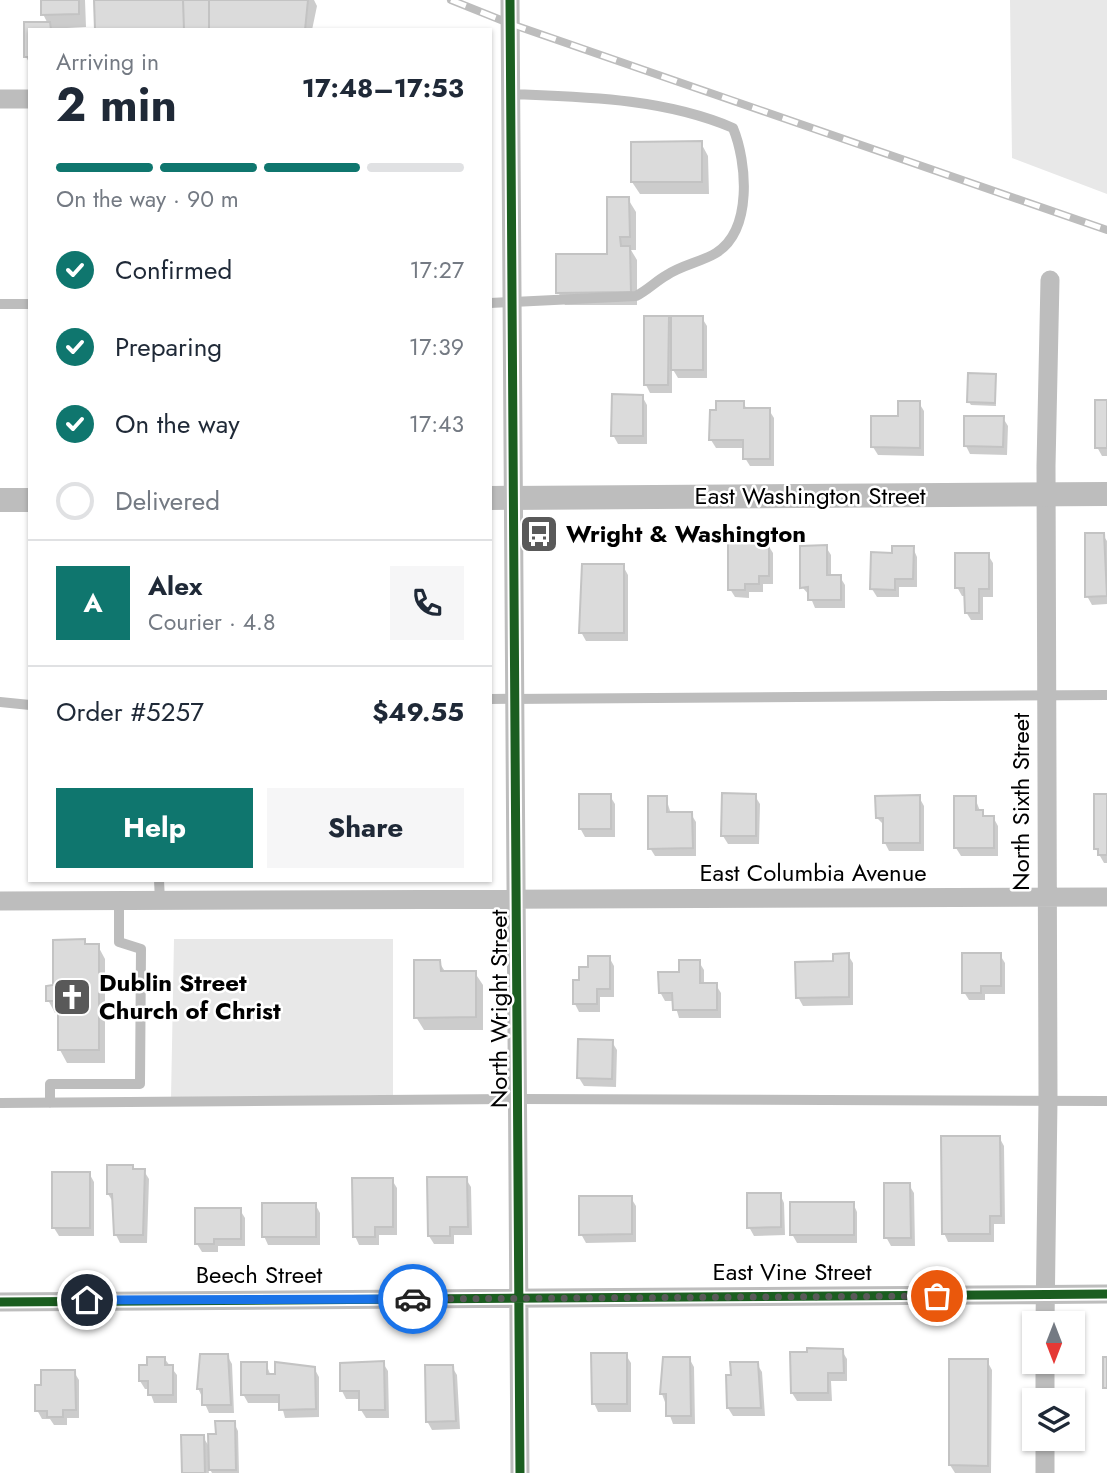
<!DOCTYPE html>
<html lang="en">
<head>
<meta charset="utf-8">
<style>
  :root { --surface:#fff; --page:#f6f6f7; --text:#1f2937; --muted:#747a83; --line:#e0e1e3; --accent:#0f766e }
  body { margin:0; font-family:Jost,sans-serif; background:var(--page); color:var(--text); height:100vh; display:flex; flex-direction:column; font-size:26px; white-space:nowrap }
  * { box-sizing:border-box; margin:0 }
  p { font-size:23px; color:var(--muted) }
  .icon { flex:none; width:38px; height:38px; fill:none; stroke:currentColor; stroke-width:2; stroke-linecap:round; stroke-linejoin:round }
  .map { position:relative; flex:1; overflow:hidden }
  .panel { position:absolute; left:28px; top:28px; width:464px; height:854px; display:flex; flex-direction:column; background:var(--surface); border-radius:0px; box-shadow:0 2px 5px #0004 }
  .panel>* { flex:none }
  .needle { width:46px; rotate:180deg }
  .buttons { position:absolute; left:1022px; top:1311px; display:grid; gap:14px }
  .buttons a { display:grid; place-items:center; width:63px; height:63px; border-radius:0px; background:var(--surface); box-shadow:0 2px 5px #0004; font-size:35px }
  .pin { position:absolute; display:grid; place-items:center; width:60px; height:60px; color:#fff; margin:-30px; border:4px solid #fff; border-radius:50%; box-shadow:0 2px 7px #0007 }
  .courier { position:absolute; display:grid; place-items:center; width:70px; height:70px; margin:-35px; border:5px solid #1a73e8; border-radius:50%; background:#fff; color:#222; box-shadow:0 2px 9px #0007 }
  .head em { font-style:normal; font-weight:700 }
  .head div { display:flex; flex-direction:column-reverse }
  .head { display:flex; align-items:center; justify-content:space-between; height:119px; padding:0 28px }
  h1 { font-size:46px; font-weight:700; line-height:52px }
  .bar { display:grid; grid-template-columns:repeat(4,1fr); gap:10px 7px; align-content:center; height:84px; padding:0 28px }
  .bar i { height:9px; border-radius:5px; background:var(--line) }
  .bar .selected { background:var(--accent) }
  .bar p { grid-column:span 4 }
  .line { display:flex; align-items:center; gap:18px; padding:0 28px; border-top:2px solid var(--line) }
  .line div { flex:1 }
  .round { display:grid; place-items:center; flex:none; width:74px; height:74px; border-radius:0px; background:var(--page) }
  ol { padding:0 28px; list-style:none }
  li { display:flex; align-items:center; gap:21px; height:77px }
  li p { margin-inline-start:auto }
  li .icon { padding:7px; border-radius:50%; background:var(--accent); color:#fff; stroke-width:4 }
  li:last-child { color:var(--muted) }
  li i { width:38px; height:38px; border:4px solid var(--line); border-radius:50% }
  .button { display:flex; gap:14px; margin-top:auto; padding:14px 28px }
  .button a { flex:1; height:80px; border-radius:0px; background:var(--accent); color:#fff; font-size:28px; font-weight:700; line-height:80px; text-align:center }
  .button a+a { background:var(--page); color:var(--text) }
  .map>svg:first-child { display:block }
  .green { fill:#e8e8e8 }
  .shadow { fill:#0003 }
  .building { fill:#dbdbdb; stroke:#c3c3c3; stroke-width:2 }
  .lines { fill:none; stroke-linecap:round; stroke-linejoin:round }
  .service { stroke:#bdbdbd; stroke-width:10 }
  .minor { stroke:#bdbdbd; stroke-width:19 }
  .tertiary { stroke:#bdbdbd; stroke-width:24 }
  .rail-casing { stroke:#bdbdbd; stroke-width:8 }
  .rail { stroke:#fff; stroke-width:5; stroke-dasharray:16; stroke-linecap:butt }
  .cycleway-casing { stroke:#fff; stroke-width:13 }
  .cycleway { stroke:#1b5e20; stroke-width:9 }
  .done { stroke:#595959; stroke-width:7; stroke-dasharray:0 12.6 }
  .route { stroke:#1a73e8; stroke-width:9 }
  .labels { text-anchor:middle; stroke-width:5; stroke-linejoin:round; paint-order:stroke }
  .street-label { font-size:24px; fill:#000; stroke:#fff }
  .poi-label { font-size:24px; font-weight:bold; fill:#000; stroke:#fff; text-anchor:start }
</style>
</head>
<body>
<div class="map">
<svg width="1107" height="1473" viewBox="0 0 1107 1473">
  <rect width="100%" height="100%" fill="#fff"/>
  <path class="green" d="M 1010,0 L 1107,0 L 1107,194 L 1012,158 Z
    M 174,939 L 393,939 L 393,1095 L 171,1099 Z"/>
  <path class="shadow" d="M 43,0 L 85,0 L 86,27 L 30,30 L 30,64 L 26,57 L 26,24 L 48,24 L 43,14 Z
    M 96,0 L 314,0 L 317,6 L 312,30 L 97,30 Z
    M 701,143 L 708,156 L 709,194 L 640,194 L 632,182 Z
    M 628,199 L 636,212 L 636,250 L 631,250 L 637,260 L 637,305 L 565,305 L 558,292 L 609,256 Z
    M 668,318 L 673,327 L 702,318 L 707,326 L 707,378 L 678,378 L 672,368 L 672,393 L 650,393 L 646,385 Z
    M 995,376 L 996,406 L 971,405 L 969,402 Z
    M 642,396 L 647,405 L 647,444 L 618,444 L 613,435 Z
    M 1107,402 L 1107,456 L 1102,456 L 1097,447 Z
    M 743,403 L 747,409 L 769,410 L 774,418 L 774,466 L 750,466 L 745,458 L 745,448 L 716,448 L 711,440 Z
    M 919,403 L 924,411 L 924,456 L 878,455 L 873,447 Z
    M 1003,418 L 1008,426 L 1007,455 L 970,454 L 966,446 Z
    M 1103,535 L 1107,541 L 1107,604 L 1092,605 L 1087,596 Z
    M 768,545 L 773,553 L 773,584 L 763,584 L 763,592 L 749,592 L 749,598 L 735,597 L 730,589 Z
    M 826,547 L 831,555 L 831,577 L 840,577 L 845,585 L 845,608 L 815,608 L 810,596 L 802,587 Z
    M 913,548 L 917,557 L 917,587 L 899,587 L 899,597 L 877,597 L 872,589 Z
    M 988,555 L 993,563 L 993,597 L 983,597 L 983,620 L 971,620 L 966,612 L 966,596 L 962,596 L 957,587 Z
    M 623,566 L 628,575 L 628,641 L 586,641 L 581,632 Z
    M 610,796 L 615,804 L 615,837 L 585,837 L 580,828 Z
    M 755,796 L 760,804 L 759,844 L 728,844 L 723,836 Z
    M 1107,796 L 1107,863 L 1104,863 L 1096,849 Z
    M 919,797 L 924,806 L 924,851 L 889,851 L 885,843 L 885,826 L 877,818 Z
    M 666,798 L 671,814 L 691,814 L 696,822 L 696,856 L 655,856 L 650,848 Z
    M 975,798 L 980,811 L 985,817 L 993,817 L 998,826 L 998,856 L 961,856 L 956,848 Z
    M 84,941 L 87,946 L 98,946 L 105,959 L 105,1063 L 67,1063 L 60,1050 L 60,1013 L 55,1013 L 48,1000 Z
    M 848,955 L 853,963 L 853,1005 L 803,1006 L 798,997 L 834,963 Z
    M 1000,955 L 1005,963 L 1005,994 L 985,994 L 985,1000 L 969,1000 L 964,992 Z
    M 609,957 L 614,966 L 614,997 L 600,997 L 600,1012 L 579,1012 L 575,1004 L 581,982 L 590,969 Z
    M 439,962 L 446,973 L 475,973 L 483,985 L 483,1030 L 424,1030 L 416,1017 Z
    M 699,962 L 704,970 L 704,985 L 716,985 L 721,993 L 721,1018 L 679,1018 L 674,1001 L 665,1001 L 660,992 Z
    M 612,1042 L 617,1050 L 616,1087 L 584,1086 L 579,1078 Z
    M 999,1137 L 1004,1146 L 1005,1224 L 994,1224 L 994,1242 L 948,1242 L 944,1233 Z
    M 132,1167 L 135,1171 L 144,1171 L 149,1179 L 147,1243 L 120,1243 L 116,1235 L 113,1202 L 108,1194 Z
    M 89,1173 L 94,1182 L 94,1236 L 59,1236 L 54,1228 Z
    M 466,1179 L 471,1187 L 472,1235 L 454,1235 L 454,1244 L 434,1244 L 429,1236 Z
    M 392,1180 L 397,1188 L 397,1235 L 379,1235 L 379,1245 L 359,1245 L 355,1236 Z
    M 909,1185 L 914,1193 L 915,1246 L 891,1246 L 886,1237 Z
    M 780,1194 L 784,1203 L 785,1235 L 754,1236 L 749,1227 Z
    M 631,1198 L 636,1206 L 636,1242 L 586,1243 L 581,1234 Z
    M 853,1203 L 857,1212 L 857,1243 L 797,1243 L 792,1234 Z
    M 315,1204 L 320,1213 L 320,1245 L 268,1245 L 264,1236 Z
    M 240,1210 L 245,1218 L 245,1246 L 218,1246 L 218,1252 L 202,1252 L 197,1244 Z
    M 842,1351 L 847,1359 L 847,1381 L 831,1381 L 832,1401 L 797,1401 L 792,1393 L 808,1354 Z
    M 227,1355 L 232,1364 L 234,1413 L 209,1413 L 198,1388 Z
    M 626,1355 L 631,1363 L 631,1412 L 598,1412 L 594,1403 Z
    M 164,1358 L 177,1375 L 177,1403 L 154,1403 L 149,1389 L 145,1389 L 140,1381 L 149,1367 Z
    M 689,1358 L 694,1367 L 695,1424 L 673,1424 L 662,1394 Z
    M 987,1361 L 992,1370 L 991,1473 L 955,1473 L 950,1465 Z
    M 383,1363 L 388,1371 L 389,1418 L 366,1418 L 361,1410 L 361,1399 L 346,1399 L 342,1391 Z
    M 266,1364 L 271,1376 L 314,1368 L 319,1377 L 319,1417 L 285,1418 L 281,1403 L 248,1403 L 243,1394 Z
    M 757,1364 L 762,1372 L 765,1416 L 733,1416 L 728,1408 Z
    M 452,1367 L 457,1375 L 460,1429 L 432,1430 L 427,1421 Z
    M 74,1372 L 79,1380 L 79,1418 L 67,1418 L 67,1425 L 54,1425 L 50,1419 L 42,1419 L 37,1410 Z
    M 234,1423 L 238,1431 L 239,1473 L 212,1473 L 208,1466 L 209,1473 L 184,1473 L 203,1437 L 210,1448 Z"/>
  <path class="building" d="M 41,0 L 79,0 L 79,14 L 41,15 Z
    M 94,0 L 183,0 L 184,30 L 95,30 Z
    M 183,0 L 209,0 L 209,30 L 184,30 Z
    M 209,0 L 308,0 L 305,30 L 209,30 Z
    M 24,22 L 50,22 L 51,30 L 30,30 L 30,57 L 24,57 Z
    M 702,141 L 702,182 L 631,182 L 631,142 Z
    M 607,197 L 629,197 L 630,237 L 620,237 L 621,246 L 630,246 L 631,292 L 556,293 L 556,254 L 607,254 Z
    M 644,316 L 669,316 L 668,385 L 644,385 Z
    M 671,316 L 703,316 L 703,370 L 671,370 Z
    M 968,373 L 996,374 L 995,403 L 967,402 Z
    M 612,394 L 643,395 L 643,436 L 611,436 Z
    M 1095,400 L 1107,400 L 1107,448 L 1095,448 Z
    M 716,401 L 744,401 L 744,408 L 770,408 L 770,459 L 743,459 L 743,440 L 709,440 L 710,410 L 716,410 Z
    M 898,401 L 920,401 L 920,448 L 871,447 L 871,416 L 898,416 Z
    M 964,416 L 1004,416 L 1003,447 L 964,446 Z
    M 1085,533 L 1104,533 L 1107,596 L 1085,597 Z
    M 728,543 L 769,543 L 769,576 L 759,576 L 759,584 L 745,584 L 745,590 L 728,590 Z
    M 827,545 L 827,575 L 841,575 L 841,600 L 808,600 L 808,587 L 800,588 L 800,546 Z
    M 892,546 L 914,546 L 913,579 L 895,579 L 895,590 L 870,589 L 871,552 L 892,553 Z
    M 955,553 L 989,553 L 989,589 L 979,589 L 979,613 L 965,613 L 964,588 L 955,588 Z
    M 582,564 L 624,564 L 624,633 L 579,633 Z
    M 722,793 L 756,794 L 756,836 L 721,836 Z
    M 579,794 L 611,794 L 611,829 L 579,829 Z
    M 1094,794 L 1107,794 L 1107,855 L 1098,855 L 1098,849 L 1094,849 Z
    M 920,795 L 920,843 L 883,843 L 883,818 L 876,818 L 875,796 Z
    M 648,796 L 667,796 L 667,812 L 692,812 L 693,848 L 648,849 Z
    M 954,796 L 976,796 L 976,810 L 983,810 L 983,816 L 994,816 L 994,848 L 954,848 Z
    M 85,939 L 85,944 L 99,944 L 99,1050 L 58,1050 L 58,1001 L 46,1001 L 46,986 L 53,985 L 53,940 Z
    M 849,953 L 849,997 L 796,998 L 795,962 L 833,961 L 833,954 Z
    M 962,953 L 1001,953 L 1001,986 L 981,986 L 981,993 L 962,993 Z
    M 588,956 L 610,956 L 610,989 L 597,989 L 597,1004 L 573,1004 L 573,980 L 579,980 L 579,967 L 588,967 Z
    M 414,960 L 440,960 L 441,971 L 476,971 L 476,1017 L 414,1018 Z
    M 679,960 L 700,960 L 700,983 L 717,983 L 717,1010 L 673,1010 L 672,993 L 659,993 L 658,972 L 679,972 Z
    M 578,1039 L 613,1040 L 612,1079 L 577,1078 Z
    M 941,1136 L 1000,1136 L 1001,1216 L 990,1216 L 990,1234 L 942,1234 Z
    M 107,1165 L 133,1165 L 133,1169 L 145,1169 L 143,1235 L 114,1235 L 112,1194 L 107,1194 Z
    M 52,1172 L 90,1172 L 90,1228 L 52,1228 Z
    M 427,1177 L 467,1177 L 468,1227 L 450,1227 L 450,1236 L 428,1236 Z
    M 352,1178 L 393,1178 L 393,1227 L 375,1227 L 375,1237 L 353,1237 Z
    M 884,1183 L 910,1183 L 911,1238 L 884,1238 Z
    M 747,1193 L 781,1193 L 781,1227 L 747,1228 Z
    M 579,1196 L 632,1196 L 632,1234 L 579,1235 Z
    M 790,1202 L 854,1202 L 854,1235 L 790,1235 Z
    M 262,1203 L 316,1203 L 316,1237 L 262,1237 Z
    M 195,1208 L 241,1208 L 241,1239 L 214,1239 L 214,1244 L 195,1244 Z
    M 807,1348 L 843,1349 L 844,1373 L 828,1373 L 828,1393 L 791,1393 L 790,1352 L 807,1352 Z
    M 591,1353 L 627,1353 L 627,1404 L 592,1404 Z
    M 200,1354 L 228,1354 L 231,1405 L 202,1405 L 202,1389 L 197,1389 Z
    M 147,1357 L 165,1357 L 165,1365 L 173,1365 L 173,1395 L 148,1395 L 148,1381 L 139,1381 L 139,1365 L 147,1365 Z
    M 663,1357 L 690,1357 L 691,1416 L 666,1416 L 666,1394 L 660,1394 Z
    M 1103,1357 L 1107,1357 L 1107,1388 L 1103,1388 Z
    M 949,1359 L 988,1359 L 988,1466 L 949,1465 Z
    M 384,1361 L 385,1410 L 359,1410 L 359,1391 L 340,1391 L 340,1363 Z
    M 241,1362 L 267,1362 L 267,1374 L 275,1374 L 275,1362 L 315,1367 L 316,1409 L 279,1410 L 279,1395 L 241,1395 Z
    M 730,1362 L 758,1362 L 761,1408 L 727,1408 L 726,1375 L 731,1375 Z
    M 425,1365 L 453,1365 L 456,1421 L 426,1422 Z
    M 41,1370 L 75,1370 L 76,1410 L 63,1410 L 63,1417 L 47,1417 L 47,1411 L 35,1411 L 35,1385 L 41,1385 Z
    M 215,1421 L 235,1421 L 236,1470 L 209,1470 L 208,1434 L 216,1434 Z
    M 181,1435 L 204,1435 L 205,1473 L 182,1473 Z"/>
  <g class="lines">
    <path class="service" d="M 490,303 L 636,296 C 648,290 656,281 667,275 C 682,265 701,262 716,253 C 753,230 747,162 733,128 C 663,98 584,97 509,94
      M 0,304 L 30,304
      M 490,699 L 1107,695
      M 0,702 L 30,705
      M 159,880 L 160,901
      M 0,1103 L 518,1099 L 1107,1101
      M 50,1103 L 50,1084 L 140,1084 L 141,949 L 119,942 L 119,900"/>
    <path class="minor" d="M 510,0 L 520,1473
      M 0,99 L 30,99
      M 0,901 L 1107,897
      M 0,1302 L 1107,1294
      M 1045,1323 L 1048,1100 L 1046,466 L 1050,280
      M 1045,1400 L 1045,1362
      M 1045,1473 L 1045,1438"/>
    <path class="tertiary" d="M 490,498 L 1107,494
      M 0,500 L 30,500"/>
    <defs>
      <path id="rail" d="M 451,0 L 511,24 L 1107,230"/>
    </defs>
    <use href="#rail" class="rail-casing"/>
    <use href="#rail" class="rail"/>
    <defs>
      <path id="cycleway" d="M 510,0 L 520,1473
        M 0,1302 L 1107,1294"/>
    </defs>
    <use href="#cycleway" class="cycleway-casing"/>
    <use href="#cycleway" class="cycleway"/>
  </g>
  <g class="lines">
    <path class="done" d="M 413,1299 L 937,1296"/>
    <path class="route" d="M 87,1300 L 413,1299"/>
  </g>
  <defs>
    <symbol id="bus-square" viewBox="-11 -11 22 22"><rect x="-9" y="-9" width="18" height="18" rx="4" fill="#595959" stroke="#fff"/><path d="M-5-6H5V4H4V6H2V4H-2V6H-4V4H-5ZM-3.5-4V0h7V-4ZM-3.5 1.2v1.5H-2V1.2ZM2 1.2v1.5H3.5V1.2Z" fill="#fff"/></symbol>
    <symbol id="church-square" viewBox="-11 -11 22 22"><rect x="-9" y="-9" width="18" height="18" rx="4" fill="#595959" stroke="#fff"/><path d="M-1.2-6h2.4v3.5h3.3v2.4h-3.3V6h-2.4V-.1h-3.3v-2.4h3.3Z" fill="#fff"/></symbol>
  </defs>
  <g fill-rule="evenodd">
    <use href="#bus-square" x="517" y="512" width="44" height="44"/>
    <use href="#church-square" x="50" y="975" width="44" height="44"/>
  </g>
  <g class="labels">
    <g class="street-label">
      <text x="810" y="504">East Washington Street</text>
      <text transform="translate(1021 802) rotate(-90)" y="8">North Sixth Street</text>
      <text x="813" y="881">East Columbia Avenue</text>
      <text transform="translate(499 1009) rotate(-90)" y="8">North Wright Street</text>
      <text x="792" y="1280">East Vine Street</text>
      <text x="259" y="1283">Beech Street</text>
    </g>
    <g class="poi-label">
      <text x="566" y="542">Wright &amp; Washington</text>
      <text x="99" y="991">Dublin Street<tspan x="99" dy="28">Church of Christ</tspan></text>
    </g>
  </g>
</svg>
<div class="buttons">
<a><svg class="needle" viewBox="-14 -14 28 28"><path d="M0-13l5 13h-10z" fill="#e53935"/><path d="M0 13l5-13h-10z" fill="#747a83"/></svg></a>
<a><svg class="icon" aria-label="layers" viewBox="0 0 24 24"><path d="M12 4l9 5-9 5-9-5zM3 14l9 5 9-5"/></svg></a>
</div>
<div class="pin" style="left:937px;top:1296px;background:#ea580c"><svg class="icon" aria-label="bag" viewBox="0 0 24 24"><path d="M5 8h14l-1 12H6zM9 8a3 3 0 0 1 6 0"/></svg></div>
<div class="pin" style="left:87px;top:1300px;background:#1f2937"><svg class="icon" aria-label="home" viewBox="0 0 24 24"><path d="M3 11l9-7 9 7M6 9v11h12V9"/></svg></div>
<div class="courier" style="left:413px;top:1299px"><svg class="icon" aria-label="car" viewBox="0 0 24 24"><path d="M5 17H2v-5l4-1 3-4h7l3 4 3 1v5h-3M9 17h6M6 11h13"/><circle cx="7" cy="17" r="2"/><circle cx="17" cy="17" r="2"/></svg></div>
<section class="panel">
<div class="head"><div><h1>2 min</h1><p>Arriving in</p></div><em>17:48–17:53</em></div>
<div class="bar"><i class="selected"></i><i class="selected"></i><i class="selected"></i><i></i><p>On the way · 90 m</p></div>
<ol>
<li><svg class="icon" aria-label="check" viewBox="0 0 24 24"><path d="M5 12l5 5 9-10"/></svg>Confirmed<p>17:27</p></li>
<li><svg class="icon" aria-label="check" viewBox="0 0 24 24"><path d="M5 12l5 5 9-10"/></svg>Preparing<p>17:39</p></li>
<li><svg class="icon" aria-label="check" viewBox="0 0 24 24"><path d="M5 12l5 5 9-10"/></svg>On the way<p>17:43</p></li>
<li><i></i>Delivered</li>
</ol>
<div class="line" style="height:126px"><b class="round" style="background:var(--accent);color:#fff">A</b><div><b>Alex</b><p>Courier · 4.8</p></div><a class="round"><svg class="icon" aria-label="phone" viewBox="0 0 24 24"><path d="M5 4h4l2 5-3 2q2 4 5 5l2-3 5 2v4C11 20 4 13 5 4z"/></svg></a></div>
<div class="line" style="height:91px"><div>Order #5257</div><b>$49.55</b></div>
<div class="button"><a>Help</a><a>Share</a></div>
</section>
</div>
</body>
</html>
